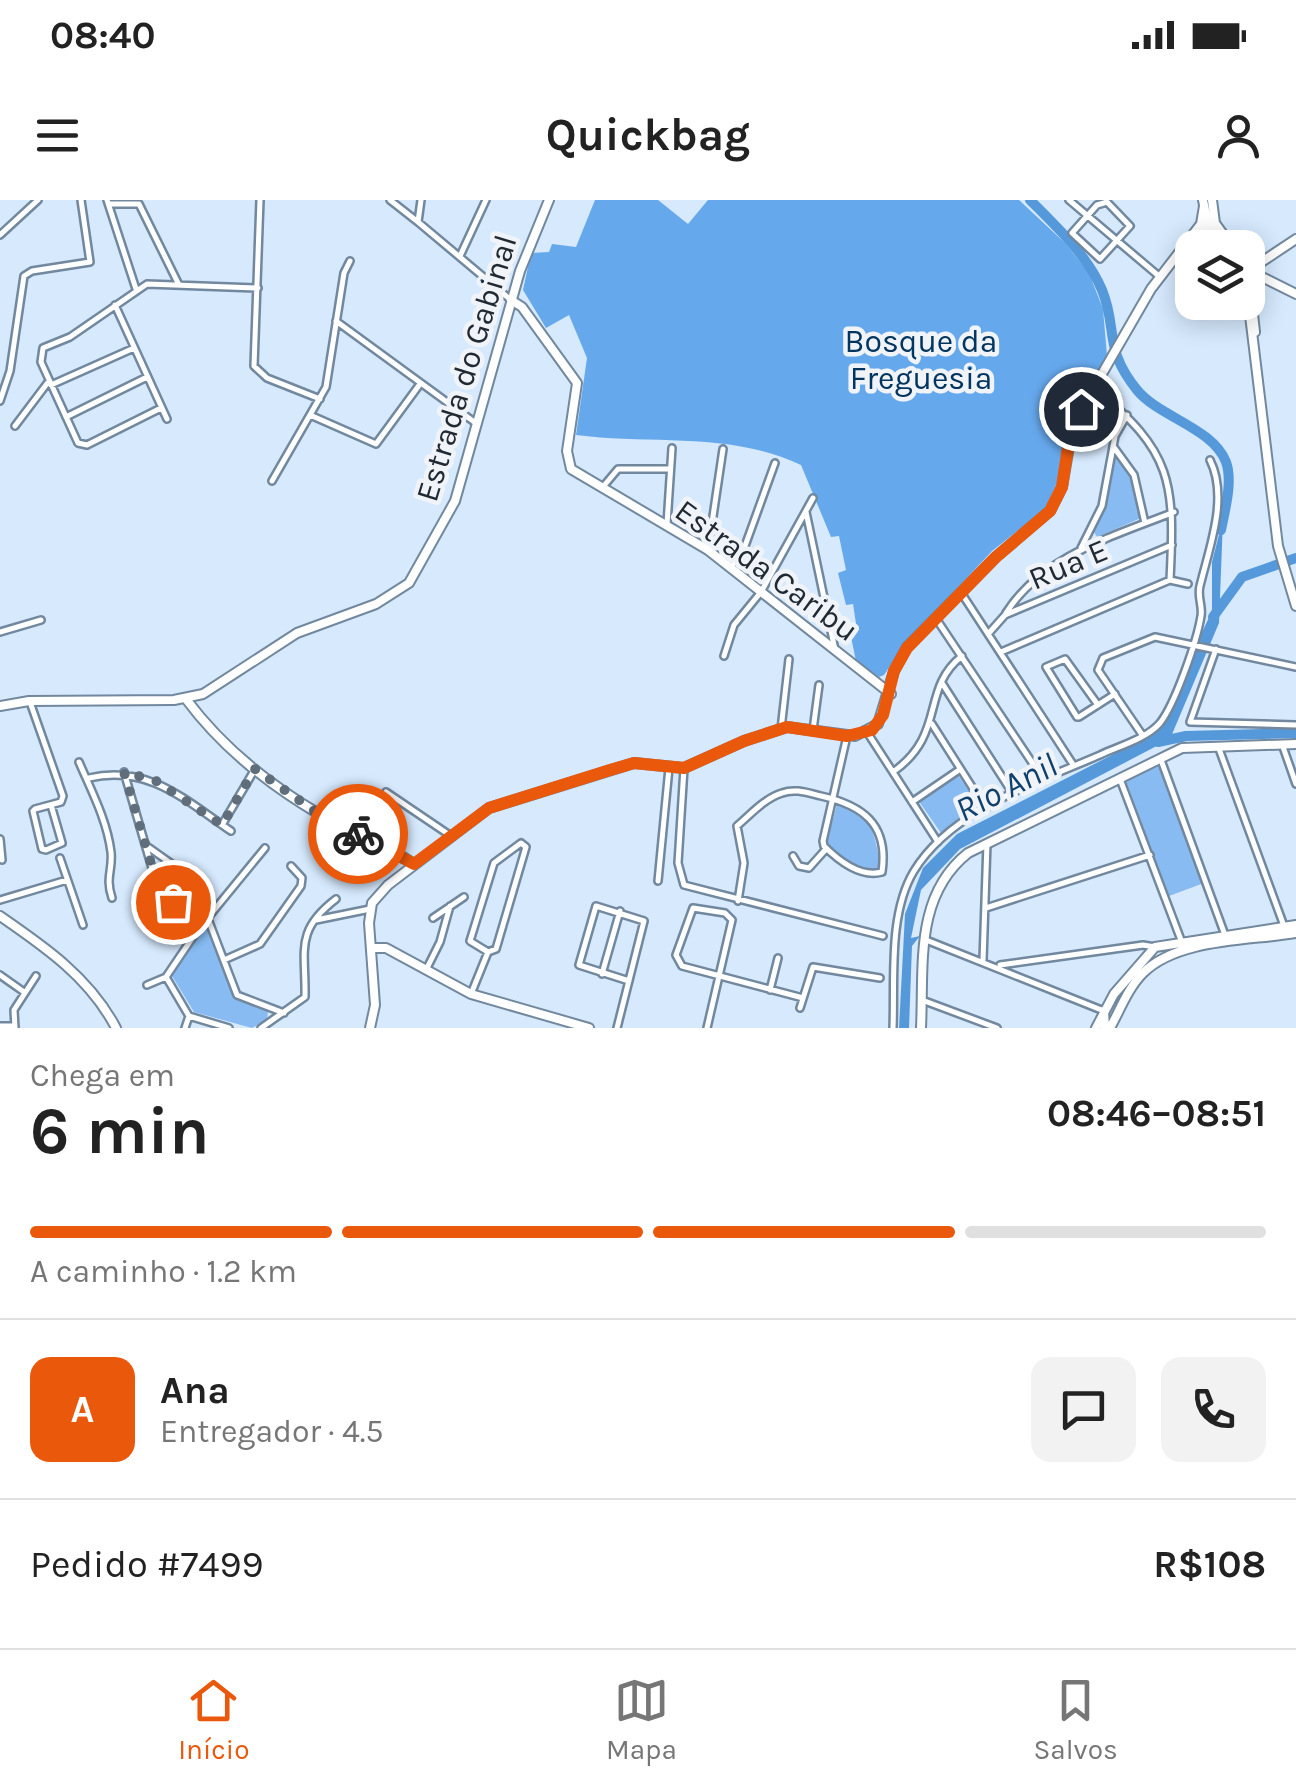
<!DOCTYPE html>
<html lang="pt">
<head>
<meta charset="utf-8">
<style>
  :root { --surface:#fff; --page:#f2f2f2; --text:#222; --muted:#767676; --line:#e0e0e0; --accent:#ea580c }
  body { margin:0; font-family:Karla,sans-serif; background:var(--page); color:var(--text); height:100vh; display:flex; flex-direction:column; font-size:38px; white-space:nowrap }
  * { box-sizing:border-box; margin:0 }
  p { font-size:32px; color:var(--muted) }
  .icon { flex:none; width:55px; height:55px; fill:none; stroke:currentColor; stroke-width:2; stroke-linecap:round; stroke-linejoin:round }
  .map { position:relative; height:828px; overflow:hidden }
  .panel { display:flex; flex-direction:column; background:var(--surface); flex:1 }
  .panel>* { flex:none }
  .fabs { position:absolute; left:1175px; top:30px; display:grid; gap:20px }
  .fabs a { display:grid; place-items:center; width:90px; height:90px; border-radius:20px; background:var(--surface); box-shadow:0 5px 25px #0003; font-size:50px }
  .pin { position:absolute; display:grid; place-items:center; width:85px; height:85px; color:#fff; margin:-42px; border:5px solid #fff; border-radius:50%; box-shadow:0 2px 10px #0007 }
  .courier { position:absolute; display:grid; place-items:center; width:100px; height:100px; margin:-50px; border:8px solid #ea580c; border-radius:50%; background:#fff; color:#222; box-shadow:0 2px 12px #0007 }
  .summary em { font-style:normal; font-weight:700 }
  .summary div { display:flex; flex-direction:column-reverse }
  .summary { display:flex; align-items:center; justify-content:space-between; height:170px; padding:0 30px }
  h1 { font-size:65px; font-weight:700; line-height:75px }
  .bar { display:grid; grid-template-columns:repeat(4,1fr); gap:15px 10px; align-content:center; height:120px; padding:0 30px }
  .bar i { height:12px; border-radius:8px; background:var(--line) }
  .bar .selected { background:var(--accent) }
  .bar p { grid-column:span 4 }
  .line { display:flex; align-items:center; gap:25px; padding:0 30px; border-top:2px solid var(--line) }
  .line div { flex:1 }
  .round { display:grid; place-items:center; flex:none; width:105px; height:105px; border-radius:20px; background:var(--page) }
  .status { display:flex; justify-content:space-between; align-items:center; height:70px; padding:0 50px; background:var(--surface); direction:ltr }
  .status svg { height:28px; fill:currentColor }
  header { display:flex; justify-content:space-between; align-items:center; height:130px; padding:0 30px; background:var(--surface); font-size:45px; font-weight:700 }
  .menu { display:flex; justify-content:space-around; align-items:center; height:140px; border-top:2px solid var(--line); background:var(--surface); font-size:28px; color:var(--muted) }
  .menu a { display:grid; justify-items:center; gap:5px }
  .menu .selected { color:var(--accent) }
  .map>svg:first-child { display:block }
  .green { fill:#87bbf1 }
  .forest { fill:#66a8ec }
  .water { fill:#5699db }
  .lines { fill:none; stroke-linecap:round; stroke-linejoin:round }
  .river { stroke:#5699db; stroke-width:10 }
  .street-casing { stroke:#72889e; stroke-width:10 }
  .secondary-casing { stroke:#72889e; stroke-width:12 }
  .street { stroke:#fff; stroke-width:5 }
  .secondary { stroke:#fff; stroke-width:8 }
  .done { stroke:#606d7a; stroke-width:10; stroke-dasharray:0 18 }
  .route { stroke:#ea580c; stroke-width:12 }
  .labels { text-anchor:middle; stroke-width:9; stroke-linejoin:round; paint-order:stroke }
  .park-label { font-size:32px; fill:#023660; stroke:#f0f4f9 }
  .street-label { font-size:32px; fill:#212a33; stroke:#f0f4f9 }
  .water-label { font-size:35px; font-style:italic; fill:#10416c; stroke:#f0f4f9 }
</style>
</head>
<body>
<div class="status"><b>08:40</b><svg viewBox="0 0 49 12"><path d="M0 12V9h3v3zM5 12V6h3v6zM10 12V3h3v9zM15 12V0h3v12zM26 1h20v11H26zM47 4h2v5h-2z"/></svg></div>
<header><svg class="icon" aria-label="menu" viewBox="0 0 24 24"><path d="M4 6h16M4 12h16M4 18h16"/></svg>Quickbag<svg class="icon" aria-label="person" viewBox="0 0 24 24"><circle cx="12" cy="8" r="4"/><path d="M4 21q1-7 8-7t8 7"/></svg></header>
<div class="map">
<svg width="1296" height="828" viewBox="0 0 1296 828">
  <rect width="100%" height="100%" fill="#d6e9fd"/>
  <path class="green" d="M 1118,255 L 1135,281 L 1141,318 L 1097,337 L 1094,332 L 1106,303 L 1113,258 Z
    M 1157,563 L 1204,683 L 1169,696 L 1126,581 Z
    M 958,575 L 979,606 L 941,633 L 918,600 Z
    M 838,601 C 871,611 875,634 880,665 L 877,671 L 850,664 L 826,645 Z
    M 207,727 L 237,797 L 268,811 L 267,820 L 252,828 L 194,812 L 172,776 L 202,728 Z"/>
  <path class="forest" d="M 595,0 L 658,0 L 688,24 L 708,0 L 1019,0 L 1065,43 L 1089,73 L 1103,109 L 1107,156 L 1068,221 L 1057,283 L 1044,310 L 992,351 L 904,445 L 884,475 L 879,477 L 856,461 L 850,432 L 857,430 L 853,404 L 846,405 L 838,373 L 846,370 L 839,336 L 831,337 L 801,265 C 729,231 653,245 576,235 L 587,158 L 569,115 L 546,128 L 523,90 L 531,53 L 549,52 L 552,44 L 576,47 Z"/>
  <path class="water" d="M 1223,319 L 1219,423 L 1170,539 L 960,649 L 921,690 L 911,738 L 920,736 L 912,746 L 909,828 L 899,828 L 905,714 L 923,668 L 957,634 L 1155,533 L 1212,411 L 1212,362 Z"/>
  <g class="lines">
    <path class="river" d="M 1030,0 C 1056,26 1088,56 1102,90 C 1118,129 1103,148 1137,190 C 1159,217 1213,228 1226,262 C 1233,281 1225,310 1221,330
      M 1213,417 L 1242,377 L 1296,358
      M 1158,542 L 1186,536 L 1296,533"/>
    <defs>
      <path id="street" d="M 107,0 L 136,89
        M 260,0 L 254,166 L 267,178 L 320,199
        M 390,0 L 418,22
        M 421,0 L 418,22 L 511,100
        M 1069,0 L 1160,77
        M 1107,2 L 1130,26 L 1100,59 L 1072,33 L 1097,5 Z
        M 109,4 L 139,4 L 179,85
        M 0,35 L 38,0
        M 460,56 L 486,0
        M 115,105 L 167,219
        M 336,121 L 477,224
        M 51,185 L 134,148
        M 1094,188 C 1173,252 1175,282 1170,380
        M 0,201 L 10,171 L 24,76 L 32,71 L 90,62 L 81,0
        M 161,208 L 87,245 L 78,243 L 41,162 L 43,148 L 70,137 L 147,84 L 258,88
        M 310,215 L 376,244 L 420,184
        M 66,217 L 147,177
        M 15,226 L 49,181
        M 1113,246 L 1134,275 L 1145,323
        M 272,281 L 326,187 L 344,73 L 350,61
        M 602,288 L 618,269 L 670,269
        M 806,312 L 835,450
        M 667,324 L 672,248
        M 1081,348 L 1102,306 L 1115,236 L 1127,215
        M 708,350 L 723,249
        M 731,368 L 745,346 L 775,263
        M 962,394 L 1074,566
        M 1006,413 C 1042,356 1114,336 1174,312
        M 937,420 L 1043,579
        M 0,432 L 41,420
        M 989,433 L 1005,415 L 1172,345
        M 1216,449 L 1190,522 L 1296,525
        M 1001,452 L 1170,380 L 1188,384
        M 724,456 L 734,425 L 761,392 L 813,298
        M 942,483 L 1013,594
        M 30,502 L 63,596 L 61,602 L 35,609 L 33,611 L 42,649 L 46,650 L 62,643 L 51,605
        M 1098,505 L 1065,459 L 1046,467 L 1077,517 L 1079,517 L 1115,494
        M 932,524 L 986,609
        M 781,529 L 789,459
        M 813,530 L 819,485
        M 867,532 L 938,642
        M 1143,536 L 1098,470 L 1103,458 L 1155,437 L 1296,467
        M 1282,544 L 1296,584
        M 1218,546 L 1284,726
        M 1161,560 L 1225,735
        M 79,562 C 91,590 107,620 111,652 C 113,670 105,677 112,698
        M 684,568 L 678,663 L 684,685 L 883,736
        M 124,572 L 161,699 L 169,704 L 189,676 L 148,647
        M 893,572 C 947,534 920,489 962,456
        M 89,578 C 148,564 185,600 231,631
        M 1120,579 L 1181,740
        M 386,592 L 451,636
        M 912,602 L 959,570
        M 222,625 L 255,569
        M 0,639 L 2,660
        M 521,643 L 526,647 L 496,749 L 488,752 L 470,741 L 494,663 Z
        M 793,656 L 799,666 L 809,668 L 826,649
        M 60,658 L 83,725
        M 658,681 L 669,568
        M 0,700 L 67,680
        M 738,701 L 744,663 L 737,626 C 750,615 765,598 782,593 C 795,588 808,593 821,596 C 862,605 889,624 882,672 C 860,678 839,661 824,646 L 823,641 L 847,536
        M 986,708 L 1150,655
        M 433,718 L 464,697
        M 208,719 L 237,795 L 284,813
        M 316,720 L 370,709
        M 926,740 L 1104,811
        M 224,760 L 260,744 L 301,686 L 302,678 L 291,666
        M 983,760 L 987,643
        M 1000,765 L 1143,745 L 1155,747
        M 427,768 L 440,742 L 450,706
        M 602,774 L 620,711
        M 0,775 L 24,792
        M 166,777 L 189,816 L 229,828
        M 147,785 L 166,777 L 197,731 L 265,648
        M 770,790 L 778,758
        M 471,794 L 488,752
        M 922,800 L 997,828
        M 800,808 L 813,767 L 880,778
        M 0,826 L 15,826
        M 15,828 L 14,810 L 36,776
        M 185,828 L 189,816
        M 261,828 L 305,797 C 306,751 294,731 336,699
        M 617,828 L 644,721 L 596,706 L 579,765 L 629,781
        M 707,828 L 732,720 L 725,713 L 693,708 L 676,755 L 682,766 L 803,798
        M 893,828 C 895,779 888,714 914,671 C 951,610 1038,582 1100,555 C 1119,546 1146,539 1160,523 C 1175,504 1197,441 1201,416 C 1203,406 1197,397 1200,386 C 1209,348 1229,298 1210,260"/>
      <path id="secondary" d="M 1203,0 L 1208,25 L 1225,48
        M 1212,0 L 1215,23 L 1233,48
        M 1194,41 L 1224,46
        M 1188,45 L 1210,23
        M 1248,69 L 1255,132
        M 1248,70 L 1296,94
        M 1248,71 L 1296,39
        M 1248,99 L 1278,346 L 1296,406
        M 511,100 L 522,107 L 577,183 L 567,251 L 571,269 L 708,350 L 891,494
        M 186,499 C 221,546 268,584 319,614 C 349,633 385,643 414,664
        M 0,506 L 29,501 L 174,500 L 203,494 L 297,433 L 376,404 L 409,383 L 455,301 L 520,71 L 549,0
        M 0,716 C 45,747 90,778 116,828
        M 371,748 L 386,748 L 471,794 L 589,828
        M 1104,811 L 1105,828
        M 370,828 L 375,805 L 369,723 L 372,703 L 388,685 L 489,608 L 634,563 L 684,568 L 744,541 L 787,527 L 855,536 L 878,524 L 894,471 L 907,447 L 996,357 L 1050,311 L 1062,287 L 1073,224 L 1151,89 L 1201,24 L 1204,6
        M 921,828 C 924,765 914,696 968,653 L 1182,548 L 1296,544
        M 1096,828 L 1114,794 L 1155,747 L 1296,725
        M 1110,828 C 1120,810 1128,788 1143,773 C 1178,738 1250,741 1296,733"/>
    </defs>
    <use href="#street" class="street-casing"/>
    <use href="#secondary" class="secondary-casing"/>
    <use href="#street" class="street"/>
    <use href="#secondary" class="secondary"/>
  </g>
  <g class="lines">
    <path class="done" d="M 173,702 L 164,703 L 161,698 L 124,572 L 156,581 L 222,625 L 255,569 L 320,615 L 358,634"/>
    <path class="route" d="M 358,634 L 414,664 L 489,608 L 610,570 L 634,563 L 684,568 L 744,541 L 787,527 L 847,536 L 872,530 L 883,515 L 894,471 L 907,448 L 996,357 L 1050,311 L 1062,287 L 1070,234 L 1081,209"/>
  </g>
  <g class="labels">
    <g class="park-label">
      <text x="921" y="152">Bosque da<tspan x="921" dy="37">Freguesia</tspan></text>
    </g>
    <g class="street-label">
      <text transform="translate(466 168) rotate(-73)" y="11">Estrada do Gabinal</text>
      <text transform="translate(1068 364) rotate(-23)" y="11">Rua E</text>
      <text transform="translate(767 370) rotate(36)" y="11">Estrada Caribu</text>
    </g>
    <g class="water-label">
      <text transform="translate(1006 587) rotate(-27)" y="12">Rio Anil</text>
    </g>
  </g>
</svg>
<div class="fabs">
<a><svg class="icon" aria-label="layers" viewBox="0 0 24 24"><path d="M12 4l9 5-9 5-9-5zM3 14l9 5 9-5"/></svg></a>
</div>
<div class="pin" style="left:173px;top:702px;background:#ea580c"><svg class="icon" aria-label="bag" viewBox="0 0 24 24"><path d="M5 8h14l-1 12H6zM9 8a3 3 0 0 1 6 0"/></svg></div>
<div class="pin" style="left:1081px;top:209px;background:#1f2937"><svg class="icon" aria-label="home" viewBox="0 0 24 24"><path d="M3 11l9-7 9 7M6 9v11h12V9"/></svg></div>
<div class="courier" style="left:358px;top:634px"><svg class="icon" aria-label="bike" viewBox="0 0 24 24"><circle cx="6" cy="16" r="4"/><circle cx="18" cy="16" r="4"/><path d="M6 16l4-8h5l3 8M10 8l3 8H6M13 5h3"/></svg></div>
</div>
<section class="panel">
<div class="summary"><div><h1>6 min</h1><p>Chega em</p></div><em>08:46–08:51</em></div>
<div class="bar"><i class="selected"></i><i class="selected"></i><i class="selected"></i><i></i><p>A caminho · 1.2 km</p></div>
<div class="line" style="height:180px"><b class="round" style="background:var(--accent);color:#fff">A</b><div><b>Ana</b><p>Entregador · 4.5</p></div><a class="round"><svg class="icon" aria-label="chat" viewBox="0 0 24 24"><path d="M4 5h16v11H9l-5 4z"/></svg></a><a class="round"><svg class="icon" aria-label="phone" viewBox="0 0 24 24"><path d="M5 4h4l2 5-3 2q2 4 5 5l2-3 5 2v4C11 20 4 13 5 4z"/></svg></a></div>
<div class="line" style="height:130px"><div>Pedido #7499</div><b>R$108</b></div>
</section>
<nav class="menu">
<a class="selected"><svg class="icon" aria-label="home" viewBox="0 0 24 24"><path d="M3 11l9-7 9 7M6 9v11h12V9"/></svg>Início</a>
<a><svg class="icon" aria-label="map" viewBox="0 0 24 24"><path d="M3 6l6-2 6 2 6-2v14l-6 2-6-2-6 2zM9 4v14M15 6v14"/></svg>Mapa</a>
<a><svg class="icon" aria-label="saved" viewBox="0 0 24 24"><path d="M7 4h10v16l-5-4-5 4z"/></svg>Salvos</a>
</nav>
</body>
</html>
